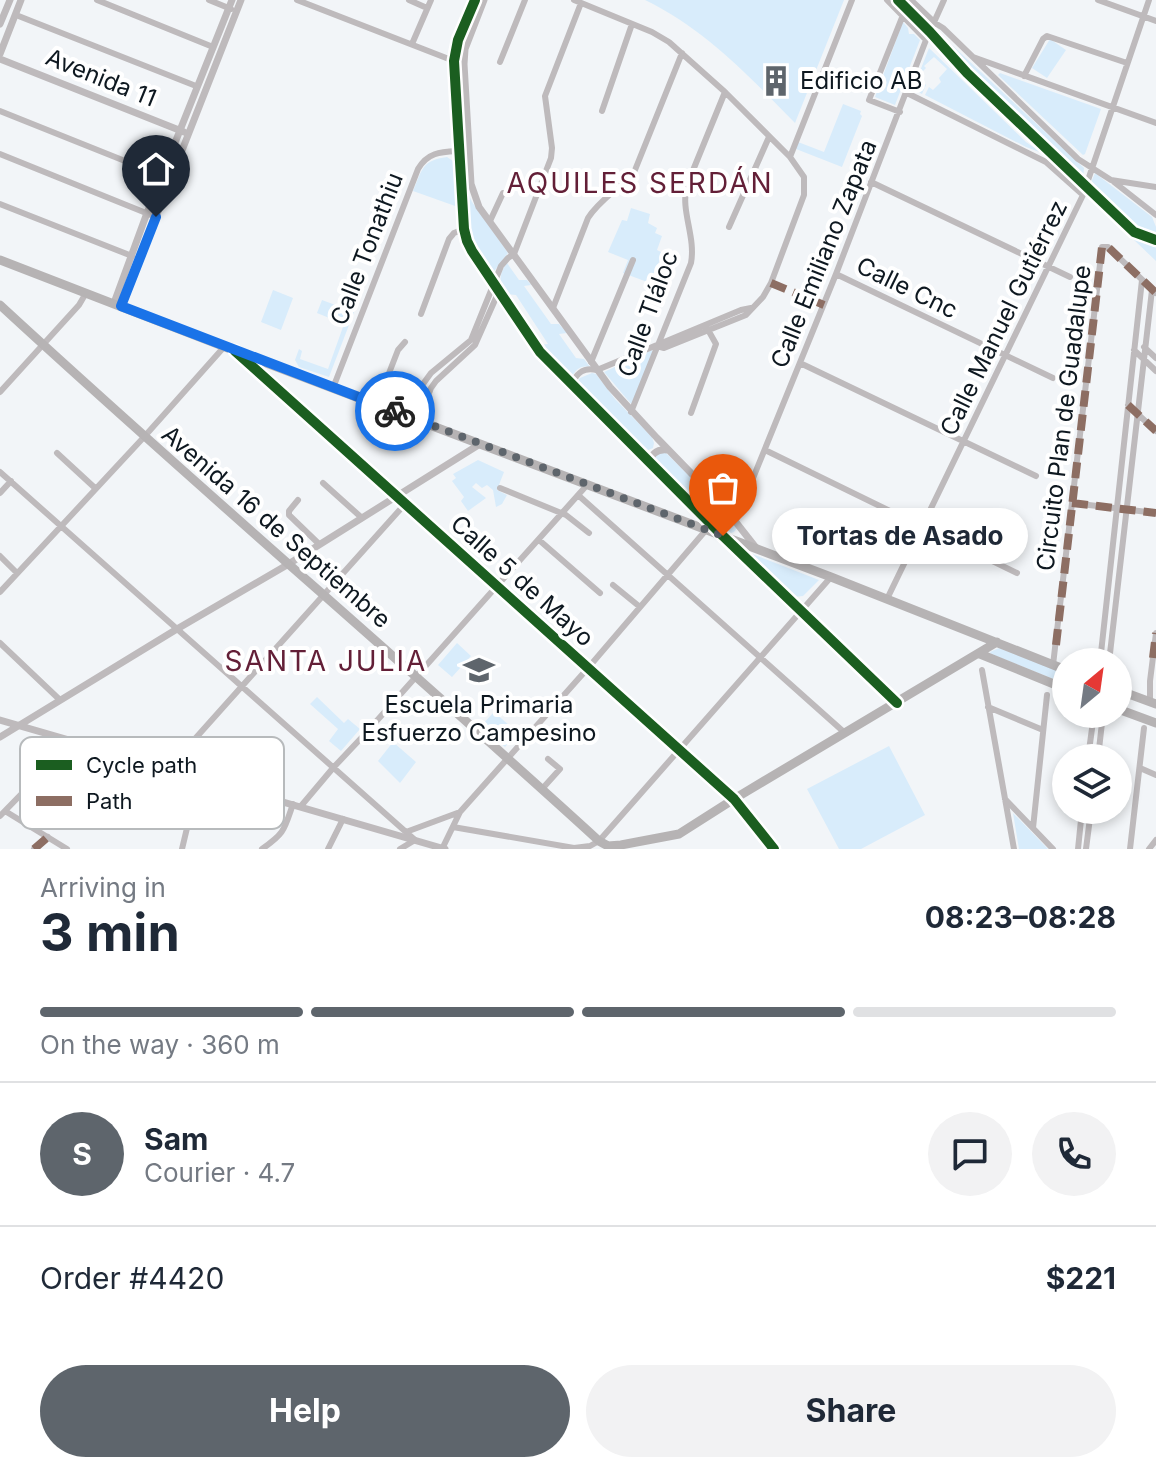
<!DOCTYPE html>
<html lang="en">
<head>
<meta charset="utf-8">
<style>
  :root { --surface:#fff; --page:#f2f2f3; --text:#1f2937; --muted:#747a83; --line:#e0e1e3; --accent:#5e656c }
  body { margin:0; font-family:Inter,sans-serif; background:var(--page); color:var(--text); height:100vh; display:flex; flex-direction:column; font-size:30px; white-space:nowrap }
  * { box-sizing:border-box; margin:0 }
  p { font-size:26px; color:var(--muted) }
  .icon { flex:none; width:44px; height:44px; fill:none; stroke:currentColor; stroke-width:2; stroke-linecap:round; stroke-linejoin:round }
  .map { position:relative; height:849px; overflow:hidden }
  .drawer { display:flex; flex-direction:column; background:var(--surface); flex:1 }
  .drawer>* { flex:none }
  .needle { width:52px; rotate:29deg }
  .fabs { position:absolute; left:1052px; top:648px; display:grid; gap:16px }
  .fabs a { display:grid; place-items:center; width:80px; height:80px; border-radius:50%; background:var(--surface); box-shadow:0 4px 12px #0003; font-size:40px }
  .pin { position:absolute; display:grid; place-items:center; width:68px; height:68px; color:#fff; margin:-82px -34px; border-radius:50% 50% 50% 0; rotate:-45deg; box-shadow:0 0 8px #0007 }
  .pin .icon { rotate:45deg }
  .courier { position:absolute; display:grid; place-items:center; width:80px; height:80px; margin:-40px; border:6px solid #1a73e8; border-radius:50%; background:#fff; color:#222; box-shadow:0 2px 10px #0007 }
  .bubble { position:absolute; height:56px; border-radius:28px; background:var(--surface); box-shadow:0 4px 12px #0003; font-size:26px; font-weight:700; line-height:56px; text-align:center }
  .headline em { font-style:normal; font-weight:700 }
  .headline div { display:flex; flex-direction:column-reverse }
  .headline { display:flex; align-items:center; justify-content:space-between; height:136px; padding:0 40px }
  h1 { font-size:52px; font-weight:700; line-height:60px }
  .bar { display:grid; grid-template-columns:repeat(4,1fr); gap:12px 8px; align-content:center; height:96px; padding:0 40px }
  .bar i { height:10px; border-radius:6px; background:var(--line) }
  .bar .on { background:var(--accent) }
  .bar p { grid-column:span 4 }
  .line { display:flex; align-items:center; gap:20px; padding:0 40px; border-top:2px solid var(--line) }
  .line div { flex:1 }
  .round { display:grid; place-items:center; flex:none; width:84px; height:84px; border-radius:42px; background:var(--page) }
  .primary-button { display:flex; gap:16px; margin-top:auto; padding:16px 40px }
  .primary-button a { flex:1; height:92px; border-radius:48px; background:var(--accent); color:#fff; font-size:32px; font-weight:700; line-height:92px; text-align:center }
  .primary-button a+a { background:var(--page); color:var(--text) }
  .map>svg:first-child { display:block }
  .green { fill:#d8ecfb }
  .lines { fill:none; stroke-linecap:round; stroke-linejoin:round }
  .minor { stroke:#bebabc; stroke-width:6 }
  .tertiary { stroke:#bebabc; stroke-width:7 }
  .primary { stroke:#b6b3b4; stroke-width:9 }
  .quiet { stroke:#8d6e63; stroke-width:8; stroke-dasharray:16 8; stroke-linecap:butt }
  .cycleway-casing { stroke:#fff; stroke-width:15 }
  .cycleway { stroke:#1b5e20; stroke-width:10 }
  .done { stroke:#5e656c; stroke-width:8; stroke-dasharray:0 14.4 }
  .route { stroke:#1a73e8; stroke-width:10 }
  .labels { text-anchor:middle; stroke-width:8; stroke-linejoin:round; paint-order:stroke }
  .street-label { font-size:24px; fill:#0e1820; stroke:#fff }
  .poi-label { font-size:24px; fill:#0e1820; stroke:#fff; text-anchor:start }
  .quarter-label { font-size:28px; letter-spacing:2px; fill:#631f37; stroke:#fff }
  .key { fill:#fff; stroke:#b7babc; stroke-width:2 }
  .key-label { font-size:22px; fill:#0e1820 }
</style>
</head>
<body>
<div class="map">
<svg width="1156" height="849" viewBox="0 0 1156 849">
  <rect width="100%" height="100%" fill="#f2f5f8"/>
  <path class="green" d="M 645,0 L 844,0 L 795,123 C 749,76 705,29 645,0 Z
    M 903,22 L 908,28 L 909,34 L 914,34 L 920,40 L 895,105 L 875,97 Z
    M 938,32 L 1084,168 L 1083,180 L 1080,184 L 1029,140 L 940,53 L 933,41 Z
    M 1050,39 L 1066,50 L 1047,78 L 1032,68 Z
    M 929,48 L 1026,142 L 1042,153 L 1026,147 L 925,95 L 929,87 L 933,90 L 941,82 L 939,78 L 947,69 L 934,57 L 924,66 L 926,68 L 921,73 L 923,82 L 926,85 L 922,94 L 913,89 Z
    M 1000,73 L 1101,109 L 1085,154 L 1083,155 L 998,75 Z
    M 843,104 L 861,111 L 860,114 L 862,116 L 842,167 L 796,149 L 798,142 L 824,152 Z
    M 447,157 L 453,161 L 458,207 L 413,191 C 422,170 422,160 447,157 Z
    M 1095,173 L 1152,217 L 1156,227 L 1156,261 L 1086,194 Z
    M 465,191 L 467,191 L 472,202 L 508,253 L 492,274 L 479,255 L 469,236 Z
    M 631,208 L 650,214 L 648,223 L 657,228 L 655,233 L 662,236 L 657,250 L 663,253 L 650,283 L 623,273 L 628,260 L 608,252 L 622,220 L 627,221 Z
    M 507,263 L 519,280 L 527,280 L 531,285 L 524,286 L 551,324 L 559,324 L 567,333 L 559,334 L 576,358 L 584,359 L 590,367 C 580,365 575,370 571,379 L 540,345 L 548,344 L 516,295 L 506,294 C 498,282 499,274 507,263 Z
    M 273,290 L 293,298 L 281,330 L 261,322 Z
    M 322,300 L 354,312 L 329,377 L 299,367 L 295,360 L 299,349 L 302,351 L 300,359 L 328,369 L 344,324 L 317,313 Z
    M 652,350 L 653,352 L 632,405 L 604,372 Z
    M 592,373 L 596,374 L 615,399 L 652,437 L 654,443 L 653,448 L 646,451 L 638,447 L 581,387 L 578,381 L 580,378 Z
    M 665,452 L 727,513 L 737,528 L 734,532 L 728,534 L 723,532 L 657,466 L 655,455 Z
    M 478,460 L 504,472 L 497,490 L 507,495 L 502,504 L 496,507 L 493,490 L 487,485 L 482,488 L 476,483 L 472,487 L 486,498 L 468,511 L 461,501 L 464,497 L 452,481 L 456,478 L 453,474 Z
    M 747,552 L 819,580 L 803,596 L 794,597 Z
    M 457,643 L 471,656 L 452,677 L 438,665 Z
    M 999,648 L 1066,674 L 1066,684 L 991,654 L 990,652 Z
    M 317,697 L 344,723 L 348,719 L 360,729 L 341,751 L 329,741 L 338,729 L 310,704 Z
    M 494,712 L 518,733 L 505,747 L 481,726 Z
    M 393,742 L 416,762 L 400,783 L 378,761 Z
    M 889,746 L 925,815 L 861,849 L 839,849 L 807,789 Z
    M 1013,813 L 1048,849 L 1019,849 Z"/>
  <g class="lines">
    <path class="minor" d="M 97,0 L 213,47
      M 209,0 L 231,9
      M 297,0 L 454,61
      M 409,0 L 427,8
      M 574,0 L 652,32 L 669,42 L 725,92 L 790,157 L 804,177 L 804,195 L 771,283 L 763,297 L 746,315 L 664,348 L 657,346
      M 887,0 L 926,40
      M 911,0 L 935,23 L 943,28 L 1078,159 L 1111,180 L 1156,187
      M 1098,0 L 1156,21
      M 16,15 L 196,86
      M 412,44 L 431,0
      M 973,57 L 1156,123
      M 500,62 L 525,0
      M 1024,76 L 1043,39 L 1047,36 L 1127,63
      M 907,93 L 1046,162 L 1083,195
      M 0,111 L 170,179
      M 602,111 L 632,24
      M 900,112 L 869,100 L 903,15
      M 0,154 L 156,217
      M 790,157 L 852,0
      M 871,182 L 1070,277
      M 1114,182 L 1156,215
      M 0,204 L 132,256
      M 490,221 L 503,193
      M 729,227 L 769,137
      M 836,274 L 1053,378
      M 553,308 L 588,218 C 600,199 621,188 635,170 L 682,53
      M 421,314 L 449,239 L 454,233 L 464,229
      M 1144,347 L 1156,358
      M 1134,350 L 1156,371
      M 591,362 L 633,260
      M 800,363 L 1036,476
      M 572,384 C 577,372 584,367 597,370 L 741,310 L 751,308
      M 333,388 L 418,169 C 428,152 441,152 459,151
      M 0,392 L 79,305 L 86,293
      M 377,404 L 398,350 L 405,342
      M 1128,405 L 1156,431
      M 631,412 L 691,263 C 696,236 680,211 687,185 L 725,92
      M 691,413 L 716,344 L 707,328
      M 410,417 L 423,384 L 431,373 L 471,340 L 501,266 L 508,258 L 514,254 L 551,158 L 552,148 L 545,96 L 581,3
      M 419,420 L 431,388 L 436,381 L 475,345 L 499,291
      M 765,450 L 1017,573
      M 57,453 L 95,488
      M 0,472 L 415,840 L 400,849
      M 323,483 L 362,518
      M 500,488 L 566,515 L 589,533
      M 0,493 L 11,481
      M 578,495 L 845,733
      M 298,500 L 289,511 L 289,515 L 319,544
      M 1072,503 L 1156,513
      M 736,520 L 836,274 L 926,40 L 944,0
      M 539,540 L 600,593
      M 0,556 L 17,573
      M 613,585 L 640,607
      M 0,592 L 144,437 L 224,347
      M 887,599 L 1083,195 L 1149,0
      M 0,643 L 60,700
      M 1100,662 L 1142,280
      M 1109,662 L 1152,290
      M 1053,665 L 1102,247 L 1108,247 L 1156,293
      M 982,670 L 1014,849
      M 1150,702 L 1150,681 L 1156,633
      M 988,707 L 1043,730
      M 1088,758 L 1094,714
      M 1098,758 L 1103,714
      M 1140,768 L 1156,775
      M 168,769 L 405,504
      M 542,789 L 560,769 L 548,759
      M 1005,799 L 1053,849
      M 301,806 L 333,768 L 365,734 L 587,485
      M 5,811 L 67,849
      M 0,816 L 73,741
      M 453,827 L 574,848 L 590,846 L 599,841 L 831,577
      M 1033,828 L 1047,695
      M 406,832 L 460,812
      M 34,849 L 48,837
      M 182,849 L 199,778
      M 262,849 C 285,833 284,830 293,804
      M 328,849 L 343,819
      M 442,849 L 460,812 L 588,668 L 706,530
      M 1078,849 L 1082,810
      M 1086,849 L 1091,810
      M 1130,849 L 1144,728
      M 1149,849 L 1156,840"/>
    <path class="tertiary" d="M 475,0 L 458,40 L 454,61 L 464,229 L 467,241 L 472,251 L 540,352 L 723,536 L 897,703
      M 484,0 L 465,49 L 464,64 L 471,184 L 479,207 L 610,387 L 657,438 L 724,507 L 757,549
      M 0,24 L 10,0
      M 0,54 L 21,0
      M 0,59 L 184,132
      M 114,303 L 147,213 L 232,0
      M 121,306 L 241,0
      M 240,355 L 734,799 L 774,849
      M 652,465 C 648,455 657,449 667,450
      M 0,720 L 445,849
      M 0,737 L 177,629 L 287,565 L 480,444"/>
    <path class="primary" d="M 0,260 L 269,364 L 831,577 L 1066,670
      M 0,305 C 197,487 401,660 599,841 L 608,846 L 621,845 L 679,834 L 734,799 L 997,642
      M 980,654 L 1066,689
      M 1118,690 L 1156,704
      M 1118,709 L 1156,723"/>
    <path class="quiet" d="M 771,283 L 824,305
      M 1128,405 L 1156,431
      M 1072,503 L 1156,513
      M 1056,645 L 1102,247 L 1108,247 L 1156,293
      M 1153,658 L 1156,633
      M 34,849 L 48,837"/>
    <defs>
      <path id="cycleway" d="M 475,0 L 458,40 L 454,61 L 464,229 L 467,241 L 472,251 L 540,352 L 723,536 L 897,703
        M 898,0 L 930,32 L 967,73 L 1134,232 L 1156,240
        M 235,351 L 734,799 L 774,849"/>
    </defs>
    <use href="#cycleway" class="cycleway-casing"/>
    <use href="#cycleway" class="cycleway"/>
  </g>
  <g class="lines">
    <path class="done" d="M 395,411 L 723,536"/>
    <path class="route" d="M 156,217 L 121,306 L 395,411"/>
  </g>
  <defs>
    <symbol id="building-bare" viewBox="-9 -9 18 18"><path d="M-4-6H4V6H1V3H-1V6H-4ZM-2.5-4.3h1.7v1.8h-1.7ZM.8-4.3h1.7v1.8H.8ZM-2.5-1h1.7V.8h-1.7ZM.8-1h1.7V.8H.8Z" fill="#5e656c" stroke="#fff" stroke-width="2.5" paint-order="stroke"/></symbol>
    <symbol id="school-bare" viewBox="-9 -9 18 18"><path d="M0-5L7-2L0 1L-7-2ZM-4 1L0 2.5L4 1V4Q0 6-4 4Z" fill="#5e656c" stroke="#fff" stroke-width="2.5" paint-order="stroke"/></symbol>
  </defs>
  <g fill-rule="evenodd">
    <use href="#building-bare" x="754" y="59" width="44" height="44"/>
    <use href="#school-bare" x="457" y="648" width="44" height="44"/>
  </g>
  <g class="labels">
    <g class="street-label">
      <text transform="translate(101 78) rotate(22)" y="8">Avenida 11</text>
      <text transform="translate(367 249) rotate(-69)" y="8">Calle Tonathiu</text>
      <text transform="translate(824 254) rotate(-68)" y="8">Calle Emiliano Zapata</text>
      <text transform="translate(907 288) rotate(26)" y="8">Calle Cnc</text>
      <text transform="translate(648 314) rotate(-70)" y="8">Calle Tláloc</text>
      <text transform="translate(1004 318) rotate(-64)" y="8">Calle Manuel Gutiérrez</text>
      <text transform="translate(1064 418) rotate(-83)" y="8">Circuito Plan de Guadalupe</text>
      <text transform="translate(276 527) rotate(41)" y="8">Avenida 16 de Septiembre</text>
      <text transform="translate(522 581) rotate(42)" y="8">Calle 5 de Mayo</text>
    </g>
    <g class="poi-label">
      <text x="800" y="89">Edificio AB</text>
      <text x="479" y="713" text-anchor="middle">Escuela Primaria<tspan x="479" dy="28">Esfuerzo Campesino</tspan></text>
    </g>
    <g class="quarter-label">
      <text x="640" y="193">AQUILES SERDÁN</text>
      <text x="326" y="671">SANTA JULIA</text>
    </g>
  </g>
  <rect x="20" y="737" width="264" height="92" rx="12" class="key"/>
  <rect x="36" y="760" width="36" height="10" fill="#1b5e20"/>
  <rect x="36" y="796" width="36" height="10" fill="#8d6e63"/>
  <g class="key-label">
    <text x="86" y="773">Cycle path</text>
    <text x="86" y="809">Path</text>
  </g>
</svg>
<div class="fabs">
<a><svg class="needle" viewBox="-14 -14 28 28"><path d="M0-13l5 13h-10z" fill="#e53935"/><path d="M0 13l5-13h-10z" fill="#747a83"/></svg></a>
<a><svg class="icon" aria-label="layers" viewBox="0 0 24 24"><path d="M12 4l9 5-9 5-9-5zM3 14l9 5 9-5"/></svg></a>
</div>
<div class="pin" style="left:723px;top:536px;background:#ea580c"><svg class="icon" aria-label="bag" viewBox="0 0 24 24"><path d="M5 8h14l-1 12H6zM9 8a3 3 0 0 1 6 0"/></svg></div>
<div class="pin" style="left:156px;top:217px;background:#1f2937"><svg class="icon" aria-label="home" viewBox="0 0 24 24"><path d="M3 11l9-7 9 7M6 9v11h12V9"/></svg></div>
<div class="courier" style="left:395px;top:411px"><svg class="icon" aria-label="bike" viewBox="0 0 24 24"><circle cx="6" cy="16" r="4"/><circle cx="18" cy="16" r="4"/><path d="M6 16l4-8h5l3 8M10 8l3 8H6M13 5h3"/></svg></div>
<div class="bubble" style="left:772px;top:508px;width:256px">Tortas de Asado</div>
</div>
<section class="drawer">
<div class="headline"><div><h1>3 min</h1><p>Arriving in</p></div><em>08:23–08:28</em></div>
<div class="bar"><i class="on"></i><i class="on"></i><i class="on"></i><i></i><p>On the way · 360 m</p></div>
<div class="line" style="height:144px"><b class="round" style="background:var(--accent);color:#fff">S</b><div><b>Sam</b><p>Courier · 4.7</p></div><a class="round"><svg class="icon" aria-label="chat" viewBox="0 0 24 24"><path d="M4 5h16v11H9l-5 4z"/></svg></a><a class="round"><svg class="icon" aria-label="phone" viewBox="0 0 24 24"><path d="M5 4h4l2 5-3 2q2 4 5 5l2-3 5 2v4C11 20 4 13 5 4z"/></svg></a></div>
<div class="line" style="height:104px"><div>Order #4420</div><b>$221</b></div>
<div class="primary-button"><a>Help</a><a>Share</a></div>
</section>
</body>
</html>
